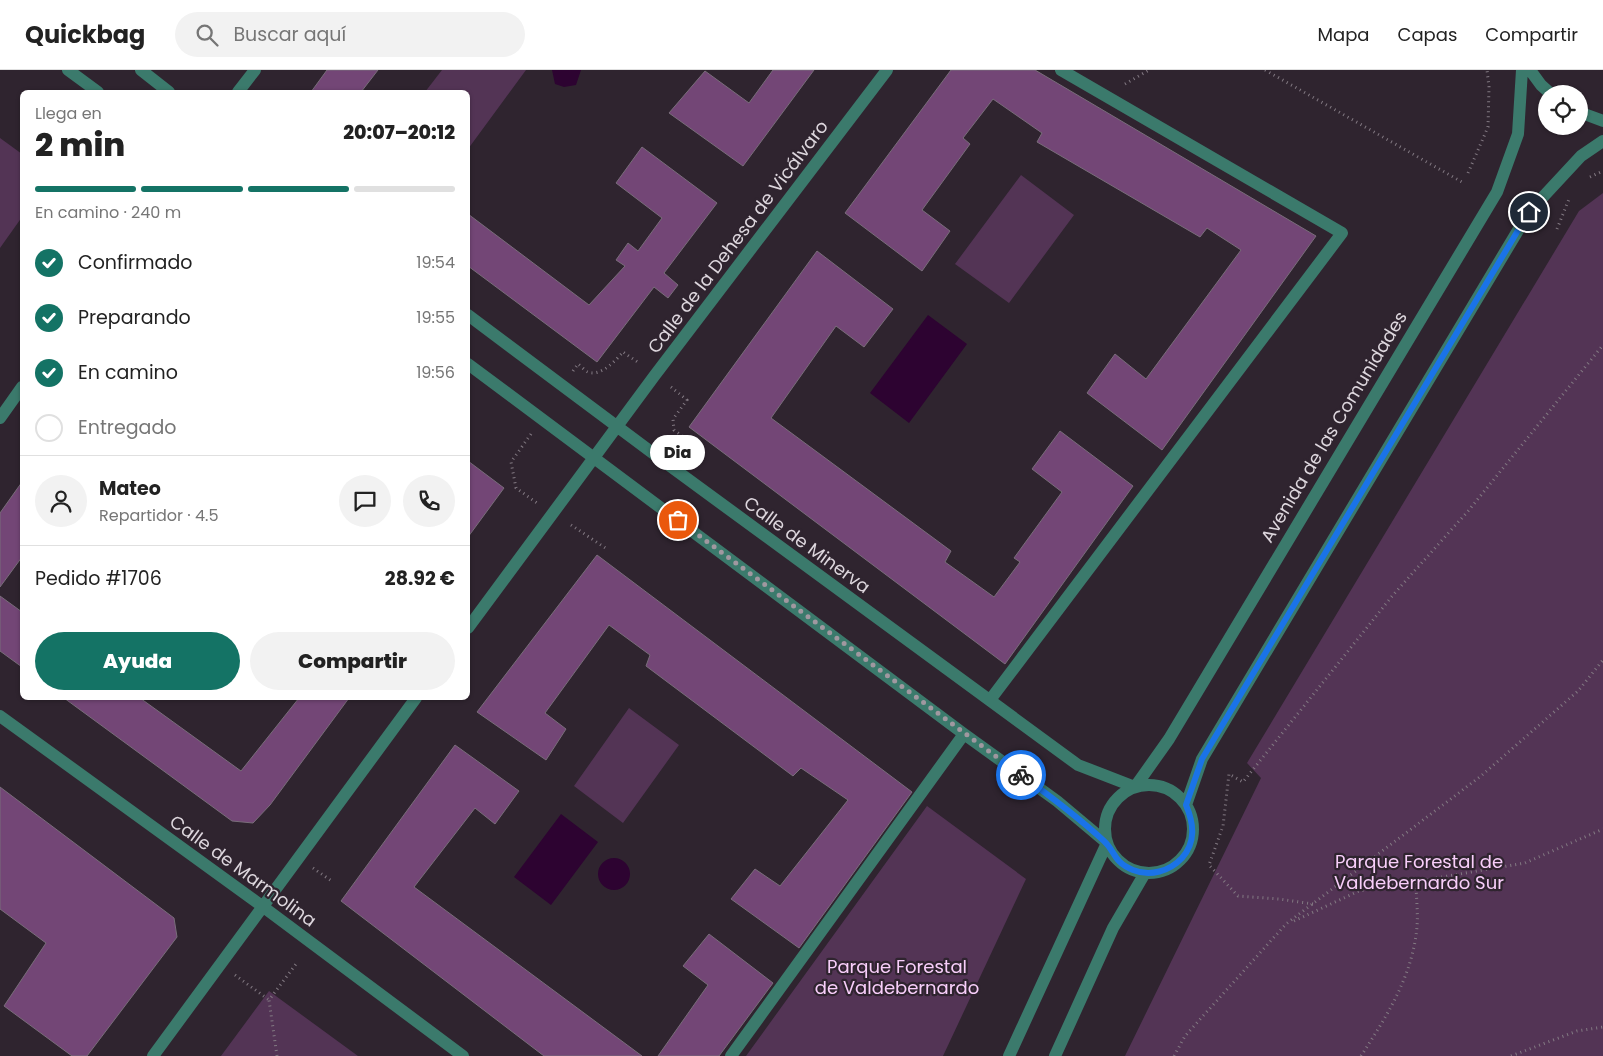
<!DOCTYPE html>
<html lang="es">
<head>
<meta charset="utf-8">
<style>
  :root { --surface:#fff; --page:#f2f2f2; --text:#222; --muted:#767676; --line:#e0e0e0; --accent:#147365 }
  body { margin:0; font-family:Poppins,sans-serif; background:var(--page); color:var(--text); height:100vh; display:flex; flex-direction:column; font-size:19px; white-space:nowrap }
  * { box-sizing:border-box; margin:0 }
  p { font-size:16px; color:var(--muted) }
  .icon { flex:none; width:28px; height:28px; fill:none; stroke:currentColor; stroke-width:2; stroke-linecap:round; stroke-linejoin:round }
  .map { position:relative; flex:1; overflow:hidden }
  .drawer { position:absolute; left:20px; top:20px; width:450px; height:610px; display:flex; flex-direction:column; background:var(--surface); border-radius:8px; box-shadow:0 1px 4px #0004 }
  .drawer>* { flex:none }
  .controls { position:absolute; left:1538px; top:15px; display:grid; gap:10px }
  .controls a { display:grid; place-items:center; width:50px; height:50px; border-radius:50%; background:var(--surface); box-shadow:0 1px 4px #0004; font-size:25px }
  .pin { position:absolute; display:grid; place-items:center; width:42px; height:42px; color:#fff; margin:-21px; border:2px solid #fff; border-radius:50%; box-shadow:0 1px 5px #0007 }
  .courier { position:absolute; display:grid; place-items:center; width:50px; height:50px; margin:-25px; border:4px solid #1a73e8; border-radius:50%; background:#fff; color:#222; box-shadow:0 1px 6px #0007 }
  .bubble { position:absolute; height:35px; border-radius:18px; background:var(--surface); box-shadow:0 1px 4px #0004; font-size:16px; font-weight:800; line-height:35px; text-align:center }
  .summary em { font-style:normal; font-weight:800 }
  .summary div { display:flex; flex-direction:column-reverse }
  .summary { display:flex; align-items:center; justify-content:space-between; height:85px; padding:0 15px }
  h1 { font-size:32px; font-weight:800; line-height:38px }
  .bar { display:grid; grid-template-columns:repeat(4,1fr); gap:8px 5px; align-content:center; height:60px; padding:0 15px }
  .bar i { height:6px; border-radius:4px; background:var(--line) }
  .bar .active { background:var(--accent) }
  .bar p { grid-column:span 4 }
  .line { display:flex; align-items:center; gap:12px; padding:0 15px; border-top:1px solid var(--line) }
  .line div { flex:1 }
  .round { display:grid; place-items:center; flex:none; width:52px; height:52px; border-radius:26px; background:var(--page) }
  ol { padding:0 15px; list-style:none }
  li { display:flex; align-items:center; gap:15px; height:55px }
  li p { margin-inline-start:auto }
  li .icon { padding:5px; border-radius:50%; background:var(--accent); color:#fff; stroke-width:4 }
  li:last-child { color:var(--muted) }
  li i { width:28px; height:28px; border:2px solid var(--line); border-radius:50% }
  .button { display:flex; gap:10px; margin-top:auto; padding:10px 15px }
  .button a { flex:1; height:58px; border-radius:30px; background:var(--accent); color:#fff; font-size:20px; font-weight:800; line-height:58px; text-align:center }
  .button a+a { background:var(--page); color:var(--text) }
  header { display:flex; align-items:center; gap:30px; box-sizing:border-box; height:70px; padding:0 25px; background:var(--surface); border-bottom:1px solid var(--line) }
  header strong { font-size:24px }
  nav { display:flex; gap:28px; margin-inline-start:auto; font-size:18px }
  .search { width:350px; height:45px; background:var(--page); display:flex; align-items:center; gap:12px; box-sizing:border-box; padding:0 18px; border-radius:28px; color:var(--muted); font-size:19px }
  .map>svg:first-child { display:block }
  .green { fill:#533455 }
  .water { fill:#2d0331 }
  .building { fill:#734676; stroke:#796d7a }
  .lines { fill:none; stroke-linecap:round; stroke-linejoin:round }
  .path { stroke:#837a83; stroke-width:3; stroke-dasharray:1 4; stroke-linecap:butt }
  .minor { stroke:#3b7a6c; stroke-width:12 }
  .done { stroke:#a098a0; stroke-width:5; stroke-dasharray:0 9 }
  .route { stroke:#1a73e8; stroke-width:6 }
  .labels { text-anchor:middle; stroke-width:4.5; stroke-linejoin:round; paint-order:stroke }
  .street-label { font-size:18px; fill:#ddd6dd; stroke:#2f242f }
  .park-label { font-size:18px; fill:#f8cefa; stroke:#2f242f }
</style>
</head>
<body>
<header>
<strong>Quickbag</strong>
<div class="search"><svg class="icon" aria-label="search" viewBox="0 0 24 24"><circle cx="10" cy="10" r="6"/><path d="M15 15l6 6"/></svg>Buscar aquí</div>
<nav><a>Mapa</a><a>Capas</a><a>Compartir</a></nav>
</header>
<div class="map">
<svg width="1603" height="986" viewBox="0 0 1603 986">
  <rect width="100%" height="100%" fill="#2f242f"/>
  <path class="green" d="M 442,0 L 526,0 L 468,79 L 468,22 L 425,22 Z
    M 0,68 L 22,84 L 22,147 L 0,178 Z
    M 1021,105 L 1074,145 L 1009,233 L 955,194 Z
    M 1603,123 L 1603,986 L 1125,986 L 1261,708 L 1247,693 L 1579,141 Z
    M 629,638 L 679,675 L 623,753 L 574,716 Z
    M 927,736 L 1026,809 L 943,986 L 746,986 Z
    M 269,921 L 358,986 L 221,986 Z"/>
  <path class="water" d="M 552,0 L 581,0 L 576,15 L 564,17 L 555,14 Z
    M 928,245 L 967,274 L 909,353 L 870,323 Z
    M 561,744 L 598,772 L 551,835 L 514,807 Z
    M598 804a16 16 0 1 1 32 0a16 16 0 1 1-32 0Z"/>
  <path class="building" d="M 327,0 L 378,0 L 361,22 L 311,22 Z
    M 773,0 L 814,0 L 743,96 L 669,43 L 705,1 L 749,33 Z
    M 951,0 L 1035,0 L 1316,166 L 1162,380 L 1087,323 L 1115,284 L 1146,309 L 1241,180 L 1207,158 L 1200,167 L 1037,72 L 1042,63 L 993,29 L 963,68 L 970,74 L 922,140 L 950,161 L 922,201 L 845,143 Z
    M 642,77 L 717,133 L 664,203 L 678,215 L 668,228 L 654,217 L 597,292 L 468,196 L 468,144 L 589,235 L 625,196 L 616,190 L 628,173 L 638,181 L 662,148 L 616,113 Z
    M 817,181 L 893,239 L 864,277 L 836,256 L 771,348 L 951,481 L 945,492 L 994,527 L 1020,492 L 1014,488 L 1062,422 L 1032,399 L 1060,361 L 1133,416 L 1005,594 L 689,357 Z
    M 468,391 L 504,418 L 468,467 Z
    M 22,412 L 22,487 L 0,517 L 0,443 Z
    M 597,485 L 912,722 L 799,878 L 731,829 L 755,799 L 780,816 L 848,730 L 801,698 L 793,706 L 646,596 L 650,585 L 609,555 L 545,643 L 566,659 L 546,690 L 477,642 Z
    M 0,526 L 22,542 L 22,597 L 0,581 Z
    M 64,628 L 140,628 L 241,701 L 299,628 L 349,628 L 270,735 L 253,753 L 232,751 Z
    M 455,675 L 519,721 L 495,754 L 475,738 L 414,817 L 642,986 L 544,986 L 341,831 Z
    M 0,717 L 174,848 L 177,867 L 87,986 L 72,986 L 4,936 L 46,873 L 0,839 Z
    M 709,864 L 773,913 L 719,986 L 658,986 L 708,915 L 683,896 Z"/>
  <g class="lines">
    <path class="path" d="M 1265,0 L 1462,112
      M 1125,14 L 1149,0
      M 1468,103 L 1488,57 L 1489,17 L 1487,0
      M 1590,107 L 1603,101
      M 1557,159 L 1569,129
      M 573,301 L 578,294 C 581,296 585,301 588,302 C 601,307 616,290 623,282 L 639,293
      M 671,317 L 687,330 L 673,349 L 674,360 L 689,371 L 682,381
      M 531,364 L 511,392 L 516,418 L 537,433
      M 571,455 L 607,479
      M 313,798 L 333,812
      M 1313,834 L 1279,829 L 1238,826 L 1209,795 L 1223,756 L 1229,704 L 1243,712 L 1393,525 L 1469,440 L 1603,275
      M 1294,851 L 1359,821 L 1525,793 L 1603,759
      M 235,905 L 269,930
      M 277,986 L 269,930 L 296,894
      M 1174,986 L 1185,966 L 1286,854 L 1481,706 L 1578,621 L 1603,590
      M 1361,986 C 1385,949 1410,910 1416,865 C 1419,848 1416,828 1416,811
      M 1511,986 L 1577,961 L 1603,957"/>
    <path class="minor" d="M 68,0 L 98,22
      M 141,0 L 169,22
      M 1530,0 L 1541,15 L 1551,24
      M 238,22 L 255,0
      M 1579,42 L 1603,51
      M 468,245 L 670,396 L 1078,695 L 1135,717
      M 468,294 L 964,664 L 1057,731 L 1107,773
      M 0,348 L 22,317
      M 468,558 L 655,305 L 887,0
      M 990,630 L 1342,163 L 1061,0
      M 0,646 L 262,836 L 463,986
      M1105 759a44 44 0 1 1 88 0a44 44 0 1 1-88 0Z
      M 1135,717 L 1169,669 L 1497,122 L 1518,64 L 1522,0
      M 1186,735 L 1202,689 L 1529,142 L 1581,86 L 1603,71
      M 153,986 L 416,628
      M 731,986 L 964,664
      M 1009,986 L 1107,773
      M 1055,986 L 1113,858 L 1145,803"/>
  </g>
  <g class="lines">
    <path class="done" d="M 678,450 L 1021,705"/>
    <path class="route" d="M 1021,705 C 1050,726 1078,747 1104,771 C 1116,782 1113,792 1133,800 C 1150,807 1170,801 1182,788 C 1196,772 1194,754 1186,735 L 1202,689 L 1529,142"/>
  </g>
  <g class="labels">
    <g class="street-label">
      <text transform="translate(738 167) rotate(-53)" y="6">Calle de la Dehesa de Vicálvaro</text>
      <text transform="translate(1334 357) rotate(-59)" y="6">Avenida de las Comunidades</text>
      <text transform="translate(807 475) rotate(36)" y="6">Calle de Minerva</text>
      <text transform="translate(243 801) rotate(36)" y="6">Calle de Marmolina</text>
    </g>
    <g class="park-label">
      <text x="1419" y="798">Parque Forestal de<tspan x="1419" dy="21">Valdebernardo Sur</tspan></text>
      <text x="897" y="903">Parque Forestal<tspan x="897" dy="21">de Valdebernardo</tspan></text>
    </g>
  </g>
</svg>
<div class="controls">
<a><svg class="icon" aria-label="locate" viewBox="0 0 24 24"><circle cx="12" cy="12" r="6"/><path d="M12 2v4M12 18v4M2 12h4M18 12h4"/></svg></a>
</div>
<div class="pin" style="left:678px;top:450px;background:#ea580c"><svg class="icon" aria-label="bag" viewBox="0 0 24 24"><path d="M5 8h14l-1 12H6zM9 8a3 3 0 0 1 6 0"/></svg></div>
<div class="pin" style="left:1529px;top:142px;background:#1f2937"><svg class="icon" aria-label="home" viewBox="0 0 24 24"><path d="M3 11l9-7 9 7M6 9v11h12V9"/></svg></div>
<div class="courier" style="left:1021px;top:705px"><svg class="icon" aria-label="bike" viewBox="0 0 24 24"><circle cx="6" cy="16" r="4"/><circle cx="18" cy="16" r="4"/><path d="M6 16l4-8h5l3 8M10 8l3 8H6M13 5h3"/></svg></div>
<div class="bubble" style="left:650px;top:365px;width:55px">Dia</div>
<section class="drawer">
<div class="summary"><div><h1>2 min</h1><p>Llega en</p></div><em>20:07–20:12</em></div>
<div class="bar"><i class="active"></i><i class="active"></i><i class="active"></i><i></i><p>En camino · 240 m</p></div>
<ol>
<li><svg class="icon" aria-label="check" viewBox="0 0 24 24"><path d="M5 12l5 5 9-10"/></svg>Confirmado<p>19:54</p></li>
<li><svg class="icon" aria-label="check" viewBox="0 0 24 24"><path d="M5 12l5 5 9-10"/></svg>Preparando<p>19:55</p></li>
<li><svg class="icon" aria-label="check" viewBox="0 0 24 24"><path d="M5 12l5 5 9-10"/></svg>En camino<p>19:56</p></li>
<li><i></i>Entregado</li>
</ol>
<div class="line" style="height:90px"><a class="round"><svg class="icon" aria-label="person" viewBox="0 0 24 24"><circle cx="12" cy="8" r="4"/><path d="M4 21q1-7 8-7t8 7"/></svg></a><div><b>Mateo</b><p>Repartidor · 4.5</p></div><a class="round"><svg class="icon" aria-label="chat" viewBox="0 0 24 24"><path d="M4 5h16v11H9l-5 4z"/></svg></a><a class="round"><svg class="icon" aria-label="phone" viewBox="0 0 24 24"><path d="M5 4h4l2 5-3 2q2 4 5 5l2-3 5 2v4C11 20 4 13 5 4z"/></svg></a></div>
<div class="line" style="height:65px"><div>Pedido #1706</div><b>28.92 €</b></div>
<div class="button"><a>Ayuda</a><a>Compartir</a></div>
</section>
</div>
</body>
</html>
